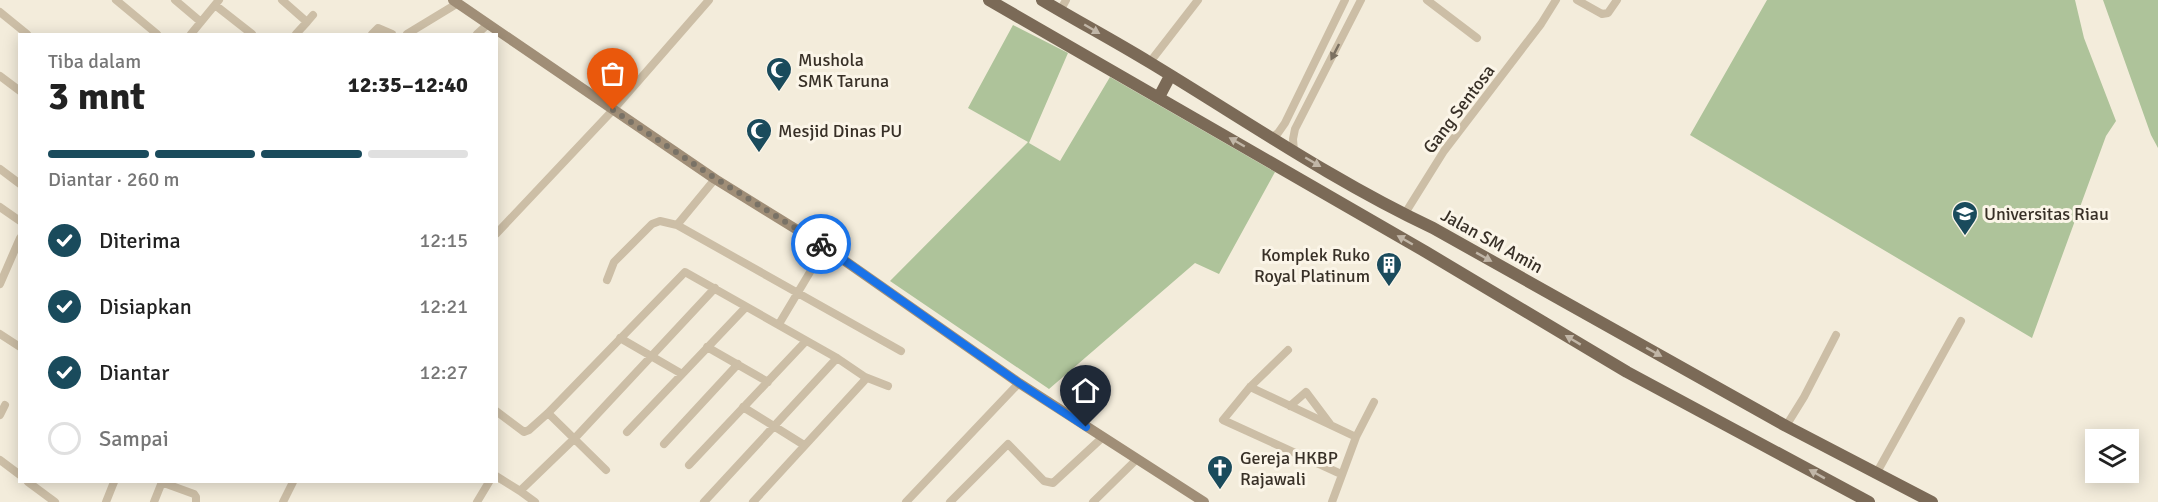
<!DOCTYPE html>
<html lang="id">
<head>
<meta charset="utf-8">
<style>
  :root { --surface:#fff; --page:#f2f2f2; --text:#222; --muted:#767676; --line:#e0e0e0; --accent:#1a4b5c }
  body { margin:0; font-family:Signika,sans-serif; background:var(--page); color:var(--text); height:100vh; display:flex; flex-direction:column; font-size:22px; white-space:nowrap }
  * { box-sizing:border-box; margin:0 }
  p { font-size:20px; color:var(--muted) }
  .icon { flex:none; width:33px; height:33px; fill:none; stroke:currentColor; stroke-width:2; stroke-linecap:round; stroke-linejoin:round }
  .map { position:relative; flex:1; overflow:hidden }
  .details { position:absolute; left:18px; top:33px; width:480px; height:450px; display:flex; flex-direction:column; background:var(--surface); border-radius:0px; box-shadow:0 3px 15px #0003 }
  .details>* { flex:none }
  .controls { position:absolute; left:2085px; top:429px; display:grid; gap:12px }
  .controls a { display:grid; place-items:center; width:54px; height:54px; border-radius:0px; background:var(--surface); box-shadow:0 3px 15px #0003; font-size:30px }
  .pin { position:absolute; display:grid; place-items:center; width:51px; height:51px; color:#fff; margin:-62px -26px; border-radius:50% 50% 50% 0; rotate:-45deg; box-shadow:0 0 6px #0007 }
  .pin .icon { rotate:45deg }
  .courier { position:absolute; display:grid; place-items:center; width:60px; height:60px; margin:-30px; border:4px solid #1a73e8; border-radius:50%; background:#fff; color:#222; box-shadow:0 2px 8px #0007 }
  .summary em { font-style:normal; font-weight:700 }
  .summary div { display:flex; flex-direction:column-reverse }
  .summary { display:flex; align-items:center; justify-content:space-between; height:102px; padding:0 30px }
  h1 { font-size:39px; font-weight:700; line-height:45px }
  .bar { display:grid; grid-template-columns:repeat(4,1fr); gap:9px 6px; align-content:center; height:72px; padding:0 30px }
  .bar i { height:8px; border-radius:4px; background:var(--line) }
  .bar .active { background:var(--accent) }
  .bar p { grid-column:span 4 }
  ol { padding:0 30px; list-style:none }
  li { display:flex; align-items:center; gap:18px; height:66px }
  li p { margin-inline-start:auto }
  li .icon { padding:6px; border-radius:50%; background:var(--accent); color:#fff; stroke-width:4 }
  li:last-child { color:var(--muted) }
  li i { width:33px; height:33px; border:3px solid var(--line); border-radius:50% }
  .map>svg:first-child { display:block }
  .green { fill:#aec39a }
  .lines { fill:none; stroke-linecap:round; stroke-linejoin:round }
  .street { stroke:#ccbea6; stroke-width:8 }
  .secondary { stroke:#a08e77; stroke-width:10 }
  .primary { stroke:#7b6a57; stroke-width:12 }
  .oneway { fill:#c1b6a7 }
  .oneway2 { fill:#7b7060 }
  .done { stroke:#797266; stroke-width:6; stroke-dasharray:0 10.8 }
  .route { stroke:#1a73e8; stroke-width:8 }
  .labels { text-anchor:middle; stroke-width:6; stroke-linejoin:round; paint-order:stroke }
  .poi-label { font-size:18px; fill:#383027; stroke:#fbf5e8; text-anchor:start }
  .street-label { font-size:18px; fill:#383027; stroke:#fbf5e8 }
</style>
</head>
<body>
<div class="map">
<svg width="2158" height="502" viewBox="0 0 2158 502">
  <rect width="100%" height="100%" fill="#f3ecdb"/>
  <path class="green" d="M 1767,0 L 2075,0 L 2084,38 L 2116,121 L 2106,136 L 2032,338 L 1690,135 Z
    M 2103,0 L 2158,0 L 2158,148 L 2151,135 Z
    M 1013,25 L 1068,53 L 1029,143 L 1060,161 L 1110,77 L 1275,172 L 1219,274 L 1195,263 L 1049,389 L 890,281 L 1028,142 L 968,108 Z"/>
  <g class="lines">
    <path class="street" d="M 116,0 L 157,34
      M 175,0 L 201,22
      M 282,0 L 307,22 L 296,34
      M 1427,0 L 1477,38
      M 1577,0 L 1602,14 L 1608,13 L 1617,0
      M 215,5 L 252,34
      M 1060,11 L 1066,0
      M 0,12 L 27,34
      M 307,22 L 313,15
      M 191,34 L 219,0
      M 372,34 L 378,28 L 392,34
      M 407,34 L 458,3
      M 477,34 L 488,24
      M 1150,62 L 1198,0
      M 0,76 L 20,91
      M 1271,138 L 1278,133 L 1285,123 L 1345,0
      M 1294,151 L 1293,139 L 1295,129 L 1361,0
      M 0,169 L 20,184
      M 0,207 L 20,221
      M 1404,215 L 1444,151 L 1541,24 L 1556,0
      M 677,225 L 715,179
      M 496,234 L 613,110 L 709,0
      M 607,280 L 614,262 L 652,224 L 660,221 L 677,225 L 901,351
      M 0,284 L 20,238
      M 779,324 L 825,247
      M 0,334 L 20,347
      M 620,338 L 682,374
      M 707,347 L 768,382
      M 1288,350 L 1250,387 L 1223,420 L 1341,474
      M 1250,387 L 1356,437
      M 1290,406 L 1306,392 L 1330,424
      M 743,407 L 804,445
      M 496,411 L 524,432 L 529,430 L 548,413 L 685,272 L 837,358 L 865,377 L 888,386
      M 548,413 L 606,470
      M 0,415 L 5,405
      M 1786,426 L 1804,397 L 1836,335
      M 627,432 L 746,307
      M 664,444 L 738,364
      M 0,460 L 20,475
      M 689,465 L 806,341
      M 1876,474 L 1961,321
      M 496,476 L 520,491 L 575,438 L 715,288
      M 28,482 L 55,502
      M 161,482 L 194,494 L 196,497 L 196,502
      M 520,491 L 535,502
      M 106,502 L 114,482
      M 154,502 L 162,482
      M 283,502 L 293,482
      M 477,502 L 489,482
      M 704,502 L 837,358
      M 753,502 L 864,381 L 865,377
      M 906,502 L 1019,383
      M 950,502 L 1008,444 L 1044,481 L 1053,483 L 1103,437
      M 1093,502 L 1137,459
      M 1332,502 L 1356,437 L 1374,402"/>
    <path class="secondary" d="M 453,0 L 715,179 L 825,247 L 1019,383 L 1204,502"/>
    <path class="primary" d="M 989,0 L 1426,252 L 1627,372 L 1869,502
      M 1042,0 C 1077,21 1113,40 1149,62 C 1242,118 1333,181 1433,228 L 1786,426 L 1932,502
      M 1159,97 L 1170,76"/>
  </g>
  <defs><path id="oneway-solid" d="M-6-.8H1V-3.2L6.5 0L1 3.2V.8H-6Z" transform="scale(1.5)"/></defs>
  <g class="oneway">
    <use href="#oneway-solid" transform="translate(1092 29) rotate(30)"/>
    <use href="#oneway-solid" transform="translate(1237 142) rotate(-150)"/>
    <use href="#oneway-solid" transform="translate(1313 162) rotate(30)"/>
    <use href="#oneway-solid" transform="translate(1405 240) rotate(-150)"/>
    <use href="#oneway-solid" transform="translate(1484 257) rotate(29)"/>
    <use href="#oneway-solid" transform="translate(1573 340) rotate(-149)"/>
    <use href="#oneway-solid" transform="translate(1654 352) rotate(29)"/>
    <use href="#oneway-solid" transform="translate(1817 474) rotate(-151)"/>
  </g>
  <use class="oneway2" href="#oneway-solid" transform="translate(1335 52) rotate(117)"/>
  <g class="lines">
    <path class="done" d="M 613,110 L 715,178 L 821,244"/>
    <path class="route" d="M 821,244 L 1019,383 L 1086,427"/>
  </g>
  <defs>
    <symbol id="mosque-pin" viewBox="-11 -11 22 30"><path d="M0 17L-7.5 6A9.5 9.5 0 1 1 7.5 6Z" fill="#1a4b5c" stroke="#fbf5e8"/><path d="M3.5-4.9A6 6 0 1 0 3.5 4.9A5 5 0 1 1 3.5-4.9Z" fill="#fff"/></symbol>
    <symbol id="university-pin" viewBox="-11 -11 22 30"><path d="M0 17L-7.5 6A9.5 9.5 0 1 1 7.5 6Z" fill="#1a4b5c" stroke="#fbf5e8"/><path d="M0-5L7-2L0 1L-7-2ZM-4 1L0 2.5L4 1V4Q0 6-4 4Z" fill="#fff"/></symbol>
    <symbol id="building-pin" viewBox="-11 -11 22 30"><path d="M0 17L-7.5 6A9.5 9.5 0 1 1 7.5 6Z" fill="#1a4b5c" stroke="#fbf5e8"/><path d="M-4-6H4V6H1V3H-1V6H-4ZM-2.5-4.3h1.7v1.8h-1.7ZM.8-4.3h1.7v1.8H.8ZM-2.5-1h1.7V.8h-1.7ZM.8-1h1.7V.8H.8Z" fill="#fff"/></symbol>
    <symbol id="church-pin" viewBox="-11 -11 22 30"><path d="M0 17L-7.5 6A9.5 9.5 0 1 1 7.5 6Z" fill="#1a4b5c" stroke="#fbf5e8"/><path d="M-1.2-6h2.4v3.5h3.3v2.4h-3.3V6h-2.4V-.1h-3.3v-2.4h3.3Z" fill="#fff"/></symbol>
  </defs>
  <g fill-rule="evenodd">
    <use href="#mosque-pin" x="764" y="55" width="30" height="40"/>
    <use href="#mosque-pin" x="744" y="116" width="30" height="40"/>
    <use href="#university-pin" x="1950" y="199" width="30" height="40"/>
    <use href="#building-pin" x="1374" y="250" width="30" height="40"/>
    <use href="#church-pin" x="1205" y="453" width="30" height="40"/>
  </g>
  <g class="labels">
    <g class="poi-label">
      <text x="798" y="66">Mushola<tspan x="798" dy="21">SMK Taruna</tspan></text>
      <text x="778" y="137">Mesjid Dinas PU</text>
      <text x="1984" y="220">Universitas Riau</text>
      <text x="1370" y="261" text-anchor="end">Komplek Ruko<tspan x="1370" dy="21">Royal Platinum</tspan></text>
      <text x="1240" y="464">Gereja HKBP<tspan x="1240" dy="21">Rajawali</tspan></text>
    </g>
    <g class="street-label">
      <text transform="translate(1459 109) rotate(-53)" y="6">Gang Sentosa</text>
      <text transform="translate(1492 241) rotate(29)" y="6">Jalan SM Amin</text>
    </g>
  </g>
</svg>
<div class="controls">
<a><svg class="icon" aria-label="layers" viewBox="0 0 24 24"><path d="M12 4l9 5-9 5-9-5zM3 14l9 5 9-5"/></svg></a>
</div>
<div class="pin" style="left:613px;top:110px;background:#ea580c"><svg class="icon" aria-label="bag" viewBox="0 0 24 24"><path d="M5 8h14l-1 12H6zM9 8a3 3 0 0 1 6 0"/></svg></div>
<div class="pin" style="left:1086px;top:427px;background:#1f2937"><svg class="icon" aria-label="home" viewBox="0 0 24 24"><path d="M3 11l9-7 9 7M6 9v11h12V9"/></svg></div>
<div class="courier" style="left:821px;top:244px"><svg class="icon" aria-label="bike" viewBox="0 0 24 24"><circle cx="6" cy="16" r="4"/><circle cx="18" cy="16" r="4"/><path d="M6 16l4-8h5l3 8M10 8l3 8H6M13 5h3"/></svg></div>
<section class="details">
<div class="summary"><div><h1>3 mnt</h1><p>Tiba dalam</p></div><em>12:35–12:40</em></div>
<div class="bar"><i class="active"></i><i class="active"></i><i class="active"></i><i></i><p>Diantar · 260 m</p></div>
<ol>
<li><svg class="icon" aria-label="check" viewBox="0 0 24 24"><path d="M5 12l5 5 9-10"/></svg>Diterima<p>12:15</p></li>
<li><svg class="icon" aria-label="check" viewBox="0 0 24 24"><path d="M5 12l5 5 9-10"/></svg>Disiapkan<p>12:21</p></li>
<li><svg class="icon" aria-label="check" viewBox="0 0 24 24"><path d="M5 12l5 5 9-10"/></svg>Diantar<p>12:27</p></li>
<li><i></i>Sampai</li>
</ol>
</section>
</div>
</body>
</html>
